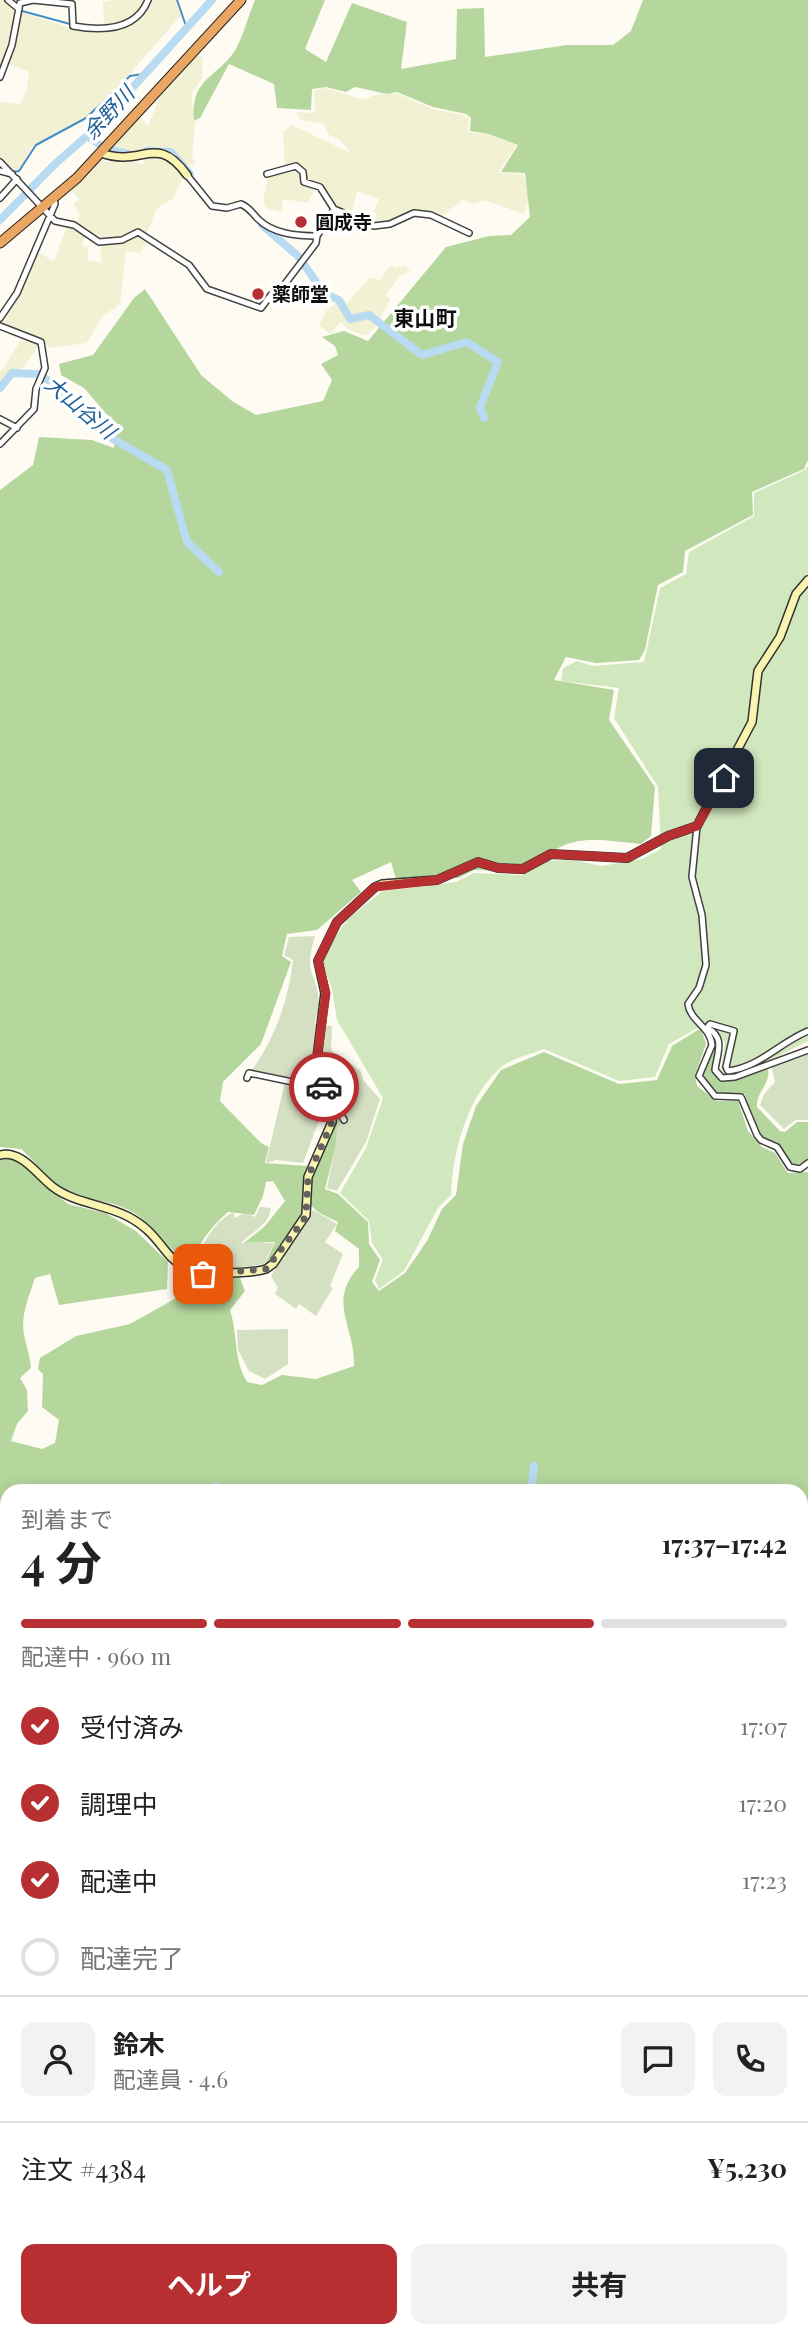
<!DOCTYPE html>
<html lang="ja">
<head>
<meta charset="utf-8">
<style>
  :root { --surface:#fff; --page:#f2f2f2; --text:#222; --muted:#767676; --line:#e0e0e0; --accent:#b72f31 }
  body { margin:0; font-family:"Playfair Display","Noto Sans JP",serif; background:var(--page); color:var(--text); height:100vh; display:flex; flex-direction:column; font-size:26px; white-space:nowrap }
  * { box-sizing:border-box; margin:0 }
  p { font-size:23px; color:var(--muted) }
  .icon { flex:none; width:38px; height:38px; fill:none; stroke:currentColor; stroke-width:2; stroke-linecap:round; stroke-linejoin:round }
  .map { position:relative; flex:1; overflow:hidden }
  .details { position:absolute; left:0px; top:1484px; width:808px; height:854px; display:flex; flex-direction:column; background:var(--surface); border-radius:21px 21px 0 0; box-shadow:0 4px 18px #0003 }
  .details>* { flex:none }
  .pin { position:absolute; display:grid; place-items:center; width:60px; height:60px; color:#fff; margin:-30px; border-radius:14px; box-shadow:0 4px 10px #0006 }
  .courier { position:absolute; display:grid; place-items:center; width:70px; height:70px; margin:-35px; border:5px solid #b72f31; border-radius:50%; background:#fff; color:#222; box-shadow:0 2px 9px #0007 }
  .summary em { font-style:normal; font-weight:700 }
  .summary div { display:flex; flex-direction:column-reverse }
  .summary { display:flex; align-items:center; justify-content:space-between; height:119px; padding:0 21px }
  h1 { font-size:46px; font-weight:700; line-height:52px }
  .bar { display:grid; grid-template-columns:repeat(4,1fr); gap:10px 7px; align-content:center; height:84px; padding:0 21px }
  .bar i { height:9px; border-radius:5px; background:var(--line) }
  .bar .selected { background:var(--accent) }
  .bar p { grid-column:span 4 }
  .line { display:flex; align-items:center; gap:18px; padding:0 21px; border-top:2px solid var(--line) }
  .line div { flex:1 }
  .round { display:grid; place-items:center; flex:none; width:74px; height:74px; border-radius:14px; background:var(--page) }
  ol { padding:0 21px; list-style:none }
  li { display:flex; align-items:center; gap:21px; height:77px }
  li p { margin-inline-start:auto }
  li .icon { padding:7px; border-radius:50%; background:var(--accent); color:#fff; stroke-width:4 }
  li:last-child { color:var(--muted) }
  li i { width:38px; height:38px; border:4px solid var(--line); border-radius:50% }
  .action { display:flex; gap:14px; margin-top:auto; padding:14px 21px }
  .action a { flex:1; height:80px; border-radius:14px; background:var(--accent); color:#fff; font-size:28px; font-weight:700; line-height:80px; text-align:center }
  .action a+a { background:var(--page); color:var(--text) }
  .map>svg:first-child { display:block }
  .farmland { fill:#f3f1d3 }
  .green { fill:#d1e7bd }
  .forest { fill:#b5d79d }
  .cemetery { fill:#d5e0c3 }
  .pitch { fill:#e2efce }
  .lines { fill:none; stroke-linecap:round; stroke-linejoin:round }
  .stream { stroke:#458ec5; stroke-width:2 }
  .river { stroke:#b9dbf2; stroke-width:8 }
  .street-casing { stroke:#424242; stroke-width:8 }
  .secondary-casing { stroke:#313131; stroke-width:10 }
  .primary-casing { stroke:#202020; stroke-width:10 }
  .highway-casing { stroke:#202020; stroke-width:11 }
  .street { stroke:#fff; stroke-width:5 }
  .secondary { stroke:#faf4b1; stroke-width:7 }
  .primary { stroke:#f0d570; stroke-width:8 }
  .highway { stroke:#eba663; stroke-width:9 }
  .done { stroke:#63625e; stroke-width:7; stroke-dasharray:0 12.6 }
  .route { stroke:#b72f31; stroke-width:9 }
  .poi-dot { fill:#b72f31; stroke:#fff; stroke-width:2.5 }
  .labels { text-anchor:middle; stroke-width:7; stroke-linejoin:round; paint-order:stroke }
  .poi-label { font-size:19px; font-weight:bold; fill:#0f0f0f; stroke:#fff; text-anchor:start }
  .water-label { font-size:21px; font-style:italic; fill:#1f6099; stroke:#fff }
  .neighbourhood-label { font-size:21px; font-weight:bold; fill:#0f0f0f; stroke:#fff }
</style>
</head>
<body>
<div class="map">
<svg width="808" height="2338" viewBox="0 0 808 2338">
  <rect width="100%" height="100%" fill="#fefcf2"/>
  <path class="farmland" d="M 0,0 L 6,0 L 16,13 L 0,70 Z
    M 112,0 L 175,0 L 181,15 L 120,85 L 84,118 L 34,145 L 18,171 L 12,171 L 0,160 L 0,102 L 20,104 L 27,89 L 29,72 L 8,64 L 21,12 L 71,28 L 104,31 L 103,2 Z
    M 197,55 L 203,58 L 202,78 L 191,94 L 195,124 L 192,157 L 196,164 L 186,165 L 175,152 L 164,147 L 125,152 L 112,148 L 140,117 L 148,126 L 161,94 Z
    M 327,88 L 364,100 L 374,95 L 396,93 L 433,109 L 464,115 L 469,119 L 468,132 L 489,134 L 517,145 L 498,173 L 524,174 L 529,198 L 524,214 L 484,200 L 473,204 L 463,199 L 441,218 L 416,211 L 385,223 L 373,223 L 377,214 L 373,212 L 379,199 L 357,191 L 351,216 L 338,208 L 326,190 L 317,184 L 308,203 L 283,199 L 281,212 L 266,208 L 263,201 L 269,175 L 285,168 L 283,132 L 292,125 L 351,153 L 341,141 L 329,135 L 324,124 L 301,120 L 296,112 L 315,113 L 314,90 Z
    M 159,156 L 174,164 L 183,177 L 174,198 L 157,208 L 147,233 L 139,229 L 122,238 L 106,239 L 75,224 L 80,214 L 73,204 L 79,199 L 71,190 L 99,162 L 131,161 L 144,165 L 144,159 L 159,158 Z
    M 68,224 L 86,235 L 82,245 L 89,248 L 87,260 L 101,263 L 101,243 L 122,242 L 137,234 L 148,240 L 140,253 L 126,251 L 120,304 L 102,317 L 87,343 L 50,348 L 41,338 L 8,327 L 1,324 L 1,320 L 17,300 L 37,252 L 54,261 Z
    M 391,265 L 396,268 L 405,265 L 410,271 L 400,276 L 385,296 L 391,299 L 376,326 L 366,336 L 347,329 L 341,322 L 330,334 L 319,325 L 326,311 L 336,303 L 342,309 L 369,278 L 380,280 Z
    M 22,338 L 39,344 L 29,360 L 22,368 L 9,372 L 0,384 L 0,373 Z"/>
  <path class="green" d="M 808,466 L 808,1041 L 753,1069 L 728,1076 L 721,1070 L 725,1042 L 701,1026 L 669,1044 L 655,1077 L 619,1081 L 544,1049 C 531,1054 509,1059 499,1069 C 466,1100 453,1151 451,1195 L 438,1208 L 404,1271 L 379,1289 L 375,1280 L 383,1260 L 372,1243 L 369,1221 L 340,1193 L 366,1148 L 383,1098 L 337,1020 L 332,989 L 322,962 L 331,942 L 350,917 L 383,891 L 456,882 L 474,873 L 522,875 L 545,861 L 574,860 L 601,866 L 642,859 L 661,849 L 658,787 L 614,718 L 619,688 L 561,681 L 563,668 L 577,661 L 592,666 L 644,662 L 660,588 L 686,574 L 689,552 L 754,516 L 754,493 L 805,470 Z"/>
  <path class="forest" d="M 255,0 L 325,0 L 305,49 L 326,62 L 352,3 L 407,22 L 401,69 L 456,59 L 457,9 L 484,8 L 485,57 L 567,45 L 613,45 L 631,31 L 643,0 L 808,0 L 808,460 L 804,469 L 752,492 L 753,515 L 685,551 L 683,572 L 658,585 L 645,650 L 639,660 L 596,663 L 566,657 L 554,680 L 614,690 L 609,720 L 655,787 L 651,836 L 641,844 C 589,839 569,832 527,871 L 474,870 L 459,878 L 396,879 L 391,862 L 352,880 L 361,892 L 317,930 L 287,934 L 282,956 L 291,962 L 261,1044 L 223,1082 L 220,1101 L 261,1143 L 269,1147 L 265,1163 L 307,1166 C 304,1180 306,1206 303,1215 C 299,1228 271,1266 258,1267 L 265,1264 L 275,1242 L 244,1243 L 265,1226 L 285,1201 L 273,1181 L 266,1182 L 263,1196 L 254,1215 L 228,1212 C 212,1226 198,1243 192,1263 C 168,1252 157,1229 136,1214 C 116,1201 91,1201 69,1192 C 50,1183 36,1162 21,1149 L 0,1147 L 0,490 L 33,465 L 39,437 L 92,440 L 114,448 L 116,425 L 84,388 L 61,375 L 59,364 L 93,355 L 134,298 L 145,289 L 201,375 L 232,401 L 256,415 L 323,401 L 332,380 L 321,364 L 338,355 L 335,346 L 322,337 L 344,331 L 368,341 L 446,247 L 489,236 L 511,235 L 530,217 L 525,173 L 501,172 L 518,145 L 489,134 L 470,131 L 471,118 L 466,114 L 433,107 L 397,92 L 387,94 L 355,87 L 346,92 L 326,87 L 312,89 L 311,110 L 277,108 L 274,84 L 229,64 L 200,118 L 194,121 C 190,79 215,79 234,52 C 243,38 248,16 255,0 Z
    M 701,1028 L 706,1044 L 695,1075 L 697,1086 L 717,1101 L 738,1101 L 748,1131 L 762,1147 L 775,1153 L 788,1173 L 808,1172 L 808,1535 L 802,1537 L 802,1491 L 7,1491 L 7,1628 L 0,1622 L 0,1158 L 14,1158 L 68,1204 L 105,1213 L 136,1231 L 168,1262 L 167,1289 L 59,1305 L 50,1274 L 35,1278 C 30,1294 20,1316 24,1334 C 26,1346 30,1355 31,1368 L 20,1378 L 27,1390 L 28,1411 L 17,1424 L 11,1441 L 42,1449 L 55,1443 L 59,1420 L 42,1407 L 43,1374 L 38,1369 L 40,1358 L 76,1336 L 130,1324 L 178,1297 L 193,1298 L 199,1279 L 240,1278 L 245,1291 L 230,1310 C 238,1335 233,1358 247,1382 L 262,1385 L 282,1375 L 316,1379 L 354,1366 C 356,1329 326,1301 359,1267 L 359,1249 L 335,1231 L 338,1222 C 330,1218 316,1213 311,1205 C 300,1186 327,1136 335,1117 L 342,1121 L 325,1189 L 338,1194 L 368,1222 L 369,1244 L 380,1260 L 372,1282 L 379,1291 L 405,1273 L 427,1241 L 442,1209 L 456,1195 L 463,1144 L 476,1106 L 501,1070 L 544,1052 L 619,1084 L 657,1080 L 672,1046 Z
    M 715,1048 L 719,1049 L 714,1070 L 718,1079 L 737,1079 L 768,1068 C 771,1085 756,1091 757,1107 L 780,1131 L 785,1132 L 797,1122 L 808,1122 L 808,1160 L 796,1165 L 790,1162 L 777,1142 L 762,1137 L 750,1114 L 745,1094 L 716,1094 L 702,1078 L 702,1071 Z"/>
  <path class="cemetery" d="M 315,936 C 303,975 316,969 319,1002 C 319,1008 316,1017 315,1024 L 332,1026 L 331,1050 L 361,1071 L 363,1080 L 380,1099 L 366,1142 L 337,1191 L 327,1188 C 335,1147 344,1125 327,1085 L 316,1084 L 325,1104 L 303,1163 L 276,1160 L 266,1163 L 286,1077 L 252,1070 C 276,1036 288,1001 293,960 L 284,955 L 289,937 Z
    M 808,1053 L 808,1120 L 796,1120 L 784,1129 L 760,1105 L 764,1094 L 775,1082 L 771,1065 Z
    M 260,1207 L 271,1208 C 269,1226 252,1231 241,1243 L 274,1243 L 264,1264 L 224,1270 L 214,1261 L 198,1261 C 199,1247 219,1215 234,1213 L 234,1218 L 245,1213 L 255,1217 Z
    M 313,1210 L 337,1224 L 325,1242 L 343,1254 L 330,1286 L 333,1288 L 316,1316 L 299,1304 L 296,1309 L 275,1294 L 278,1288 L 271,1276 Z
    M 288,1329 L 288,1364 L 265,1379 L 249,1371 L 238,1350 L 237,1330 Z"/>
  <path class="pitch" d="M 802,1733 L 808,1734 L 808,1809 L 802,1807 Z"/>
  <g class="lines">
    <path class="stream" d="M 177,0 L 186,26
      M 22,11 L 70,24
      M 13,172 L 19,171 L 36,145 L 86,118 L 130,76 L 143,74
      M 263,2338 L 291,2331"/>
    <path class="river" d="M 87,136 L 102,146
      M 111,150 L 128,154
      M 147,151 L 171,152 L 190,174
      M 0,220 L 55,164 L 96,128 L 212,0
      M 262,225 L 298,256 L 324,293 L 339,300 L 350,319 L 369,315 L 422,355 L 467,342 L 498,362 L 480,407 L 484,418
      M 0,388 L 12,373 L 39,374 L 82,404 L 108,436 L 167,470 L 187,542 L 219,572
      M 216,1486 L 222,1491
      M 531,1491 L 534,1466
      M 23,2338 L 26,2331"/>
    <defs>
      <path id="street" d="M 8,0 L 19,9
        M 20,3 L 33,0 L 72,4 L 73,26 C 101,31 136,31 148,0
        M 0,77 L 12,45 L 20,3
        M 0,162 L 55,221 L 74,225 L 99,242 L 122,240 L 138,232 L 189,265 L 207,289 L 261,308 L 271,295 L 278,293 L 316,243 L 317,236
        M 0,171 L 12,174
        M 267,174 L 296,166 L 303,172 L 304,182 L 320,187 L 334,209 L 374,226 L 390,224 L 414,213 L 431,215 L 469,233
        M 187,175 L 212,206 L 227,208 L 241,204 C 250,208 251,212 258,219 C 273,234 297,236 317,236 L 334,209
        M 0,198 L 17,179
        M 0,318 L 17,293 L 55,204 L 54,199
        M 0,326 L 41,342 L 45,368 L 36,389 L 34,409 L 0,444
        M 0,419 L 17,428
        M 697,826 L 692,877 L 702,915 L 706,965 L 699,988 L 688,1004 C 690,1021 710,1026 712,1045 L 699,1076 L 715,1096 L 741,1097 L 757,1135 L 761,1140 L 777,1147 L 790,1167 L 800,1169 L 808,1163
        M 808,1031 C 779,1043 760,1067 728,1071 L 726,1067 L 734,1031 L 710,1024 L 707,1028 C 726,1037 717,1054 715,1070 L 722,1078 L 735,1077 L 808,1050
        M 247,1078 L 249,1073 L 341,1092 L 340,1113 L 344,1120
        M 0,1609 L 2,1607
        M 802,1651 L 808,1652
        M 0,1693 L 7,1693
        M 802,1714 L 808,1698
        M 0,1799 L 7,1795
        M 0,1854 L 7,1863
        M 802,1888 L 808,1889
        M 0,1891 L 7,1886
        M 802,1925 L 808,1927
        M 0,1942 L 7,1946
        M 0,1979 L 7,1978
        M 802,2006 L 808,2008
        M 0,2015 L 7,2014
        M 802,2050 L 808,2051
        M 802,2164 L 808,2163
        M 0,2187 L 7,2188
        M 802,2196 L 808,2196
        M 802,2223 L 808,2224
        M 802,2255 L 808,2256
        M 802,2320 L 808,2322
        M 746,2331 L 747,2338
        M 638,2332 L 652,2336
        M 479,2333 L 481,2331
        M 141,2338 L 143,2331
        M 160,2338 L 162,2331
        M 522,2338 L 522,2331
        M 556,2338 L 557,2331
        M 577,2338 L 579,2331
        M 590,2338 L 592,2333
        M 605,2338 L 607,2331
        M 659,2338 L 661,2331
        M 703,2338 L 705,2331"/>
      <path id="secondary" d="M 101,153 C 143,168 156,132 187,175
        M 0,1155 C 22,1150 37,1175 53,1187 C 74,1203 103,1204 127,1216 C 174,1240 158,1275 224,1273 C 238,1273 253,1273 266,1269 L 273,1264 L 306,1215 L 308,1177 L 332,1122 L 332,1106 L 319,1072 L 317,1058 L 325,993 L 318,961 L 337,922 L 375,887 L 382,884 L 437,880 L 478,862 L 498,868 L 523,869 L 551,854 L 627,858 L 668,836 L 697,826 L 752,722 L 758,671 L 780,637 L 796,594 L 808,580
        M 802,1979 L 808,1958
        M 0,2093 L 7,2083
        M 802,2127 L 808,2126
        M 0,2159 L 7,2160
        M 369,2338 L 375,2331
        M 633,2338 L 638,2331"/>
      <path id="primary" d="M 802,1575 L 808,1574
        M 0,1729 L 7,1727"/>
      <path id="highway" d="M 0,243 L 77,178 L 241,0"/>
    </defs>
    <use href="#street" class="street-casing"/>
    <use href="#secondary" class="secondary-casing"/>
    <use href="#primary" class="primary-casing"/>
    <use href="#highway" class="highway-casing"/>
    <use href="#street" class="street"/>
    <use href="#secondary" class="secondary"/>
    <use href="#primary" class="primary"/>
    <use href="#highway" class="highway"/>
  </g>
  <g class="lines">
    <path class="done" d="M 203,1274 L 266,1269 L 303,1221 L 306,1215 L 308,1177 L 332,1122 L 332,1106 L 324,1087"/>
    <path class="route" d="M 324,1087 L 317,1058 L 326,993 L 318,961 L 337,922 L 375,887 L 437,880 L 478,862 L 498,868 L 523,869 L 551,854 L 627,858 L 668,836 L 697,826 L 724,778"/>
  </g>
  <g class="poi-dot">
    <circle cx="301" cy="222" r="7"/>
    <circle cx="258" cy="294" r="7"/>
  </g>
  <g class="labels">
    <g class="poi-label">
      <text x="315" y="229">圓成寺</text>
      <text x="272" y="301">薬師堂</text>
    </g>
    <g class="water-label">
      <text transform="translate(109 113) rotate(-47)" y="7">余野川</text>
      <text transform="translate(80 408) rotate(40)" y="7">大山谷川</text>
    </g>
    <g class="neighbourhood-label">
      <text x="425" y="326">東山町</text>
    </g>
  </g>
</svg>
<div class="pin" style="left:203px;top:1274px;background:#ea580c"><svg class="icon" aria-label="bag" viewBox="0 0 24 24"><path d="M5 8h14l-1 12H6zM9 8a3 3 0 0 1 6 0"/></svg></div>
<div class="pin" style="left:724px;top:778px;background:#1f2937"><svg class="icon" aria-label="home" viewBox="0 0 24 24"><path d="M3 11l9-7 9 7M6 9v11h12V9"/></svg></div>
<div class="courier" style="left:324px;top:1087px"><svg class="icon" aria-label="car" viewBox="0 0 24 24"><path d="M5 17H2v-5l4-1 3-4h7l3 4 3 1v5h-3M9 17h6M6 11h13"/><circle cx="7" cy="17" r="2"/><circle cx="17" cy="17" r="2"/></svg></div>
<section class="details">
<div class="summary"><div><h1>4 分</h1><p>到着まで</p></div><em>17:37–17:42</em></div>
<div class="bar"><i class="selected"></i><i class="selected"></i><i class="selected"></i><i></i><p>配達中 · 960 m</p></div>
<ol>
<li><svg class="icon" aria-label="check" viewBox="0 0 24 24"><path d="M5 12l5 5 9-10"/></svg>受付済み<p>17:07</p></li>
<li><svg class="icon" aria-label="check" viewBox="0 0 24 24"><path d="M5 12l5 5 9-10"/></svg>調理中<p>17:20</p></li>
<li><svg class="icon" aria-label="check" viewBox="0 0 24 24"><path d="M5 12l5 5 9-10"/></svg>配達中<p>17:23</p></li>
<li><i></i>配達完了</li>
</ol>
<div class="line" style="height:126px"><a class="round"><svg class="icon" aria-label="person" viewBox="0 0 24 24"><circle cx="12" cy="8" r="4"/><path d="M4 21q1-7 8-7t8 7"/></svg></a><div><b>鈴木</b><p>配達員 · 4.6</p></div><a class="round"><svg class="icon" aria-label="chat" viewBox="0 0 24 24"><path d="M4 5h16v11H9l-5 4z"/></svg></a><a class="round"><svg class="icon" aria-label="phone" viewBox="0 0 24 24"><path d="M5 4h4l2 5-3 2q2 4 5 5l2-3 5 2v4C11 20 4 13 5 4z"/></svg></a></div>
<div class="line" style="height:91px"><div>注文 #4384</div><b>¥5,230</b></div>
<div class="action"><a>ヘルプ</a><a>共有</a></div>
</section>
</div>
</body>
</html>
